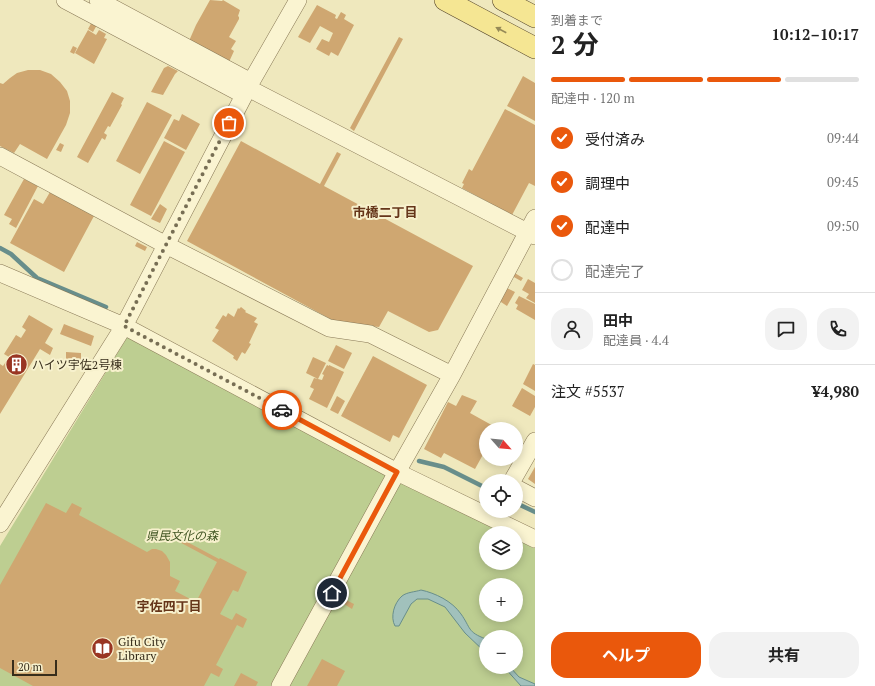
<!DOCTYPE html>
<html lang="ja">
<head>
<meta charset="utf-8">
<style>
  :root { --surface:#fff; --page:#f2f2f2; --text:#222; --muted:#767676; --line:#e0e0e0; --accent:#ea580c }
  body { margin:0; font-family:"PT Serif","Noto Sans JP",serif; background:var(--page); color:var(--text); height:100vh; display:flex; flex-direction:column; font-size:15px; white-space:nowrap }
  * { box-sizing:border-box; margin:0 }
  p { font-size:13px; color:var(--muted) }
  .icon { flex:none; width:22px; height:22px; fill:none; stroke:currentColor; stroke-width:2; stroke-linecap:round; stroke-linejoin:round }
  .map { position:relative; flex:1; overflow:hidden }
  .details { display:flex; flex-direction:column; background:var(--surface); width:340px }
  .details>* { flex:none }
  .needle { width:26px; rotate:117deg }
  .buttons { position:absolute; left:479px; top:422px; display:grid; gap:8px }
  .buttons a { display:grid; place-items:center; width:44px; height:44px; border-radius:50%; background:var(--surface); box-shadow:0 2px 10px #0003; font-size:20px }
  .scale { position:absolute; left:12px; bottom:10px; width:45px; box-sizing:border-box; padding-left:4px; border:2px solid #372d1b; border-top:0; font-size:11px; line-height:14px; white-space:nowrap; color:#372d1b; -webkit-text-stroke:3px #f7f1cd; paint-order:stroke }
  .pin { position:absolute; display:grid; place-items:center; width:34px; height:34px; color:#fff; margin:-17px; border:2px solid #fff; border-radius:50%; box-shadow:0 1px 4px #0007 }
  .courier { position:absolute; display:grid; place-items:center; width:40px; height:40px; margin:-20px; border:3px solid #ea580c; border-radius:50%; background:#fff; color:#222; box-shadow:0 1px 5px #0007 }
  .headline em { font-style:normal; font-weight:700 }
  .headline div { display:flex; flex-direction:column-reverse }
  .headline { display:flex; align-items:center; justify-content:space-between; height:68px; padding:0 16px }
  h1 { font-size:26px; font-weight:700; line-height:30px }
  .bar { display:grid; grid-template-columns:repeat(4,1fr); gap:6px 4px; align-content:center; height:48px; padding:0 16px }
  .bar i { height:5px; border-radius:3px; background:var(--line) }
  .bar .active { background:var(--accent) }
  .bar p { grid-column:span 4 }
  .line { display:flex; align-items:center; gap:10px; padding:0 16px; border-top:1px solid var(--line) }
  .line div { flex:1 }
  .round { display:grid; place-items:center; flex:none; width:42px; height:42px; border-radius:16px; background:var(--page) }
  ol { padding:0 16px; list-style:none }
  li { display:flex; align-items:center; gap:12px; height:44px }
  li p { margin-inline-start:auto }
  li .icon { padding:4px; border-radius:50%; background:var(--accent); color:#fff; stroke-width:4 }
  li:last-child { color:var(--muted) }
  li i { width:22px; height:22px; border:2px solid var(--line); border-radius:50% }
  .action { display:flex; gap:8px; margin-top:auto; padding:8px 16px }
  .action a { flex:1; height:46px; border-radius:16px; background:var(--accent); color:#fff; font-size:16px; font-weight:700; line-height:46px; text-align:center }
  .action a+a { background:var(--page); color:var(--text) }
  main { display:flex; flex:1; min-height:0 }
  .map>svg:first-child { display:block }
  .green { fill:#bdce91; fill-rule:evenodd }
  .water { fill:#a1c1bc; stroke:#688e8b }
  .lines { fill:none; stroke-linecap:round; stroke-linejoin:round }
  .stream { stroke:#688e8b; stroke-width:4.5 }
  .building { fill:#cfa771 }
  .minor-casing { stroke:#887856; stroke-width:18 }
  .major-casing { stroke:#55452b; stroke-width:22 }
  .minor { stroke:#faf4d1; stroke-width:17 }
  .major { stroke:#f5e693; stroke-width:21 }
  .oneway { fill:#968a57 }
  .done { stroke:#776e54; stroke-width:4; stroke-dasharray:0 7.2 }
  .route { stroke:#ea580c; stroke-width:5 }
  .labels { text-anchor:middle; stroke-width:4; stroke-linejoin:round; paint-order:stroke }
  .poi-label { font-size:12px; fill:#372d1b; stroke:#f7f1cd; text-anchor:start }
  .park-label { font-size:12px; font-style:italic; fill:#3f5421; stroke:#f7f1cd }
  .neighbourhood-label { font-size:13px; font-weight:bold; fill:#653519; stroke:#f7f1cd }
</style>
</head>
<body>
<main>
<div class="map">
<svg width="535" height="686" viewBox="0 0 535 686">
  <rect width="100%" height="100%" fill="#efe8bd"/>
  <path class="green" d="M 128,336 L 506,533 L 486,533 L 486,563 L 516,563 L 516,538 L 535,547 L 535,686 L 0,686 L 0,546 ZM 486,585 L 516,585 L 516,615 L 486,615 ZM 486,637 L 516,637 L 516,667 L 486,667 Z"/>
  <path class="water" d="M 421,590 C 435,593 452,601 461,614 C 471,628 467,632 486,639 L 486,653 L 465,633 L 445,607 L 428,599 L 417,599 L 411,604 L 399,626 L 395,626 C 390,617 394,603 402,596 C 407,592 415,592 421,590 Z
    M 504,667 L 510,667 L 519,677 L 535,684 L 535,686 L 521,686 Z"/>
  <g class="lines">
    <path class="stream" d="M 0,248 L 11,254 L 37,278 L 106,307
      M 419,461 L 444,467 L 486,488
      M 516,503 L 535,512"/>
  </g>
  <path class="building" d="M 210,0 L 222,1 L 223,0 L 240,10 L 238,16 L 239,17 L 239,19 L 229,37 L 236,41 L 231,49 L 234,51 L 229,62 L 189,41 L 196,25 Z
    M 317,5 L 336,15 L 335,18 L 337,19 L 341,12 L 346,15 L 344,19 L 354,25 L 338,56 L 331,52 L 329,56 L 316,49 L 322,39 L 329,42 L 333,33 L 320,26 L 310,43 L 298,37 Z
    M 93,20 L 98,23 L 93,32 L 88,29 Z
    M 88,30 L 96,35 L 99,30 L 106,34 L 104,38 L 107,39 L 94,64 L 75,53 Z
    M 399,37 L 403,39 L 354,131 L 350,128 Z
    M 73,46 L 77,48 L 74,54 L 70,52 Z
    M 168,66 L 178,71 L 175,74 L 163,95 L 151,92 L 164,68 Z
    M 28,70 L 40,70 L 51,74 L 60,82 L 67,91 L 70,101 L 70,113 L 66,125 L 47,159 L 20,144 L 14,153 L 0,146 L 0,83 L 3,84 L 10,78 L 17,73 Z
    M 523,76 L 535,83 L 535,121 L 507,106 Z
    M 112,92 L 124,98 L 121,104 L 122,105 L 110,127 L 108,126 L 104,133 L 107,135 L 105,140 L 102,138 L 88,163 L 77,157 Z
    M 147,102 L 172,115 L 140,174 L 116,161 Z
    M 505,109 L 535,125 L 535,186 L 529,183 L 512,215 L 462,188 L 464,184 L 462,183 L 469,169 L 472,171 Z
    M 182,114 L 200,124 L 186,150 L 164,138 L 174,119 L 179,121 Z
    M 164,141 L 185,152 L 151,216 L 130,205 Z
    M 241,141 L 320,184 L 337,152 L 341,154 L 324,186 L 473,266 L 438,330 L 429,332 L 388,311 L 379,327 L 336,322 L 187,241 Z
    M 60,143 L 64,145 L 61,152 L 56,150 Z
    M 24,179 L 38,186 L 16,228 L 9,224 L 12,219 L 4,215 Z
    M 50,192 L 94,216 L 64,272 L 10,243 L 34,199 L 43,204 Z
    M 160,204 L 167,209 L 160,223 L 151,219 Z
    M 137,242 L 147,247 L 145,251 L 135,246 Z
    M 513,272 L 523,278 L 521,281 L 512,276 Z
    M 528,279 L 535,283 L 535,303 L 526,298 L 529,294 L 522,290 Z
    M 505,287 L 515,292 L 507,306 L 498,300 Z
    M 519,296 L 535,304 L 535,320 L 516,309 L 518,305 L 515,303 Z
    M 241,307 L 246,311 L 245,312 L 257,318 L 254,322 L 258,324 L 249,343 L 251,344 L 245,354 L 242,352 L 237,361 L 233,358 L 234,356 L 212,341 L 219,330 L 215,328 L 223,315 L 226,317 L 228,313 L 234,317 L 238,308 L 239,309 Z
    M 29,315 L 53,329 L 45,343 L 53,348 L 50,355 L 40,349 L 0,414 L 0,364 L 3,366 L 9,357 L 4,354 L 16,335 L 21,338 L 26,330 L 22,327 Z
    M 64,324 L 94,336 L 91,346 L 60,334 Z
    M 336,345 L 352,353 L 344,369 L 328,361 Z
    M 66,352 L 81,353 L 81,360 L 66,359 Z
    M 373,356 L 427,385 L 399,438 L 393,435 L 390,442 L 341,416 Z
    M 313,357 L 326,363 L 318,379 L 306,373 Z
    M 533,364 L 535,365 L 535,391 L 523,384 Z
    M 327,365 L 329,366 L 329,365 L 344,372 L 327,408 L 309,399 L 314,389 L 310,387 L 314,378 L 322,380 L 324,375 L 322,374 Z
    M 522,388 L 535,396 L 535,407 L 530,416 L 512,406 Z
    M 462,395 L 477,401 L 470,413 L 497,428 L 497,429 L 486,429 L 486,449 L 475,469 L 444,453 L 441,458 L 424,449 L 448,402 L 456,406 Z
    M 337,396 L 345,401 L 338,414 L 330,410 Z
    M 535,467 L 535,484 L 528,479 Z
    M 46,503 L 66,513 L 72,503 L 82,508 L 79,515 L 147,552 L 152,549 L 156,549 L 162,551 L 166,555 L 170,562 L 170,576 L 180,581 L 175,591 L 196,602 L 217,562 L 170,537 L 168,540 L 159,535 L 163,529 L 219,559 L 220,558 L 247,572 L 238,592 L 233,590 L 220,614 L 232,620 L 236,613 L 247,619 L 243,628 L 237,625 L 216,665 L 223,669 L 219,677 L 211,673 L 204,686 L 33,686 L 0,668 L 0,585 Z
    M 346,600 L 354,604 L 352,609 L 344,604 Z
    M 322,659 L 345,671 L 337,686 L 307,686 Z
    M 241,673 L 258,682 L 256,686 L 234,686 Z"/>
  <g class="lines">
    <defs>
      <path id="minor" d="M 65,0 L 244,95
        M 98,0 L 251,82
        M 248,88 L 535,236
        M 0,156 L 166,245 L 329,328 L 370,334 L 452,375
        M 0,273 L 124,326 L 397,472 L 535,539
        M 512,481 L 535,441
        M 516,488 L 535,498
        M 0,524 L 124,326 L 251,82 L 298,0
        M 280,686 L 397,472 L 452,375 L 535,218"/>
      <path id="major" d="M 445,0 L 535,48
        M 503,0 L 535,17"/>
    </defs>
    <use href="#minor" class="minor-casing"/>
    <use href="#major" class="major-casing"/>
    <use href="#minor" class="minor"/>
    <use href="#major" class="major"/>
  </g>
  <defs><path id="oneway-solid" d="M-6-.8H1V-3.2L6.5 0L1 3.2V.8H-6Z"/></defs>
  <use class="oneway" href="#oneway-solid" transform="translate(501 30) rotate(-152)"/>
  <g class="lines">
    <path class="done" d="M 229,123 L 124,326 L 282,410"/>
    <path class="route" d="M 282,410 L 397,472 L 332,593"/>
  </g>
  <defs>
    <symbol id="building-disc" viewBox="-11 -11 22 22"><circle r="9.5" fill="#993523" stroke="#f7f1cd"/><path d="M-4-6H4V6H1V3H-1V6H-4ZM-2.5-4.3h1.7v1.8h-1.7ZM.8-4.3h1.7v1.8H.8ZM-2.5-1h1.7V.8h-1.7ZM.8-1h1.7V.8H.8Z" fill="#fff"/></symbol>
    <symbol id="library-disc" viewBox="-11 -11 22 22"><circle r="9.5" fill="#993523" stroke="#f7f1cd"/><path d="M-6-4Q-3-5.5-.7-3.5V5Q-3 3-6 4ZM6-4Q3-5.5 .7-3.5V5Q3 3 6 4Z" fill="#fff"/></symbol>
  </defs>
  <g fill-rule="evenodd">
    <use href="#building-disc" x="4" y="352" width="25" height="25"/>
    <use href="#library-disc" x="90" y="636" width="25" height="25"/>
  </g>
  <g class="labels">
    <g class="poi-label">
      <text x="32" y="369">ハイツ宇佐2号棟</text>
      <text x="118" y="646">Gifu City<tspan x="118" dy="14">Library</tspan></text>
    </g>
    <g class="park-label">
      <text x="182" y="540">県民文化の森</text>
    </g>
    <g class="neighbourhood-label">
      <text x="385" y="217">市橋二丁目</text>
      <text x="169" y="611">宇佐四丁目</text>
    </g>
  </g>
</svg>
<div class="buttons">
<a><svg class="needle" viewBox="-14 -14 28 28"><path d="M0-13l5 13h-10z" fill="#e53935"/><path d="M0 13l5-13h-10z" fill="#767676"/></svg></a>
<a><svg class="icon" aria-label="locate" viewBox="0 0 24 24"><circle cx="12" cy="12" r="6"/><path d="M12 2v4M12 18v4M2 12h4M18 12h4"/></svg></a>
<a><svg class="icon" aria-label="layers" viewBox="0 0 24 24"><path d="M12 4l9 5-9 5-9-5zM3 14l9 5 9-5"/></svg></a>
<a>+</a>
<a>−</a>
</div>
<div class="scale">20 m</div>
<div class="pin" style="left:229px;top:123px;background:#ea580c"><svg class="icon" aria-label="bag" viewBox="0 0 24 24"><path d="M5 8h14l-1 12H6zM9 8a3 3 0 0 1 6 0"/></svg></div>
<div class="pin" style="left:332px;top:593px;background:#1f2937"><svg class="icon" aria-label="home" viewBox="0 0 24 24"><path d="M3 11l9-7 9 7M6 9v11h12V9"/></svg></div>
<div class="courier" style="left:282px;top:410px"><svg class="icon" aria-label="car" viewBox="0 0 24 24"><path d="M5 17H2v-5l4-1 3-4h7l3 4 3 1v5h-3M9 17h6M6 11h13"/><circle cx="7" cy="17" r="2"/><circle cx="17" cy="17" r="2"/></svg></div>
</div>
<section class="details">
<div class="headline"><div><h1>2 分</h1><p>到着まで</p></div><em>10:12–10:17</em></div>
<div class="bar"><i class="active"></i><i class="active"></i><i class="active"></i><i></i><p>配達中 · 120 m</p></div>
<ol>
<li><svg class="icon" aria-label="check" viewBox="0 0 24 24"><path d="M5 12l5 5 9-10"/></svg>受付済み<p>09:44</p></li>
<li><svg class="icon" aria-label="check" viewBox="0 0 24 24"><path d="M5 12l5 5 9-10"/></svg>調理中<p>09:45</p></li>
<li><svg class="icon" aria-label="check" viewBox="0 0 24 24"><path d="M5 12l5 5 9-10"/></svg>配達中<p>09:50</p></li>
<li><i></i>配達完了</li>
</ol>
<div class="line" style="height:72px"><a class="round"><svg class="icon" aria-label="person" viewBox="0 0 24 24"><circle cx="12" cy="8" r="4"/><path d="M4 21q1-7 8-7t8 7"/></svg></a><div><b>田中</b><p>配達員 · 4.4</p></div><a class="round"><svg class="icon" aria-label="chat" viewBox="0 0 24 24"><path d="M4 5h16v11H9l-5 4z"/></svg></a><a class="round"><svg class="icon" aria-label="phone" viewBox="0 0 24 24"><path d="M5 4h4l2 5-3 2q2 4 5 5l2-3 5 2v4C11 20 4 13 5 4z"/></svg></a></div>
<div class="line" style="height:52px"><div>注文 #5537</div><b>¥4,980</b></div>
<div class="action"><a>ヘルプ</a><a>共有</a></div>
</section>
</main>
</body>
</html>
